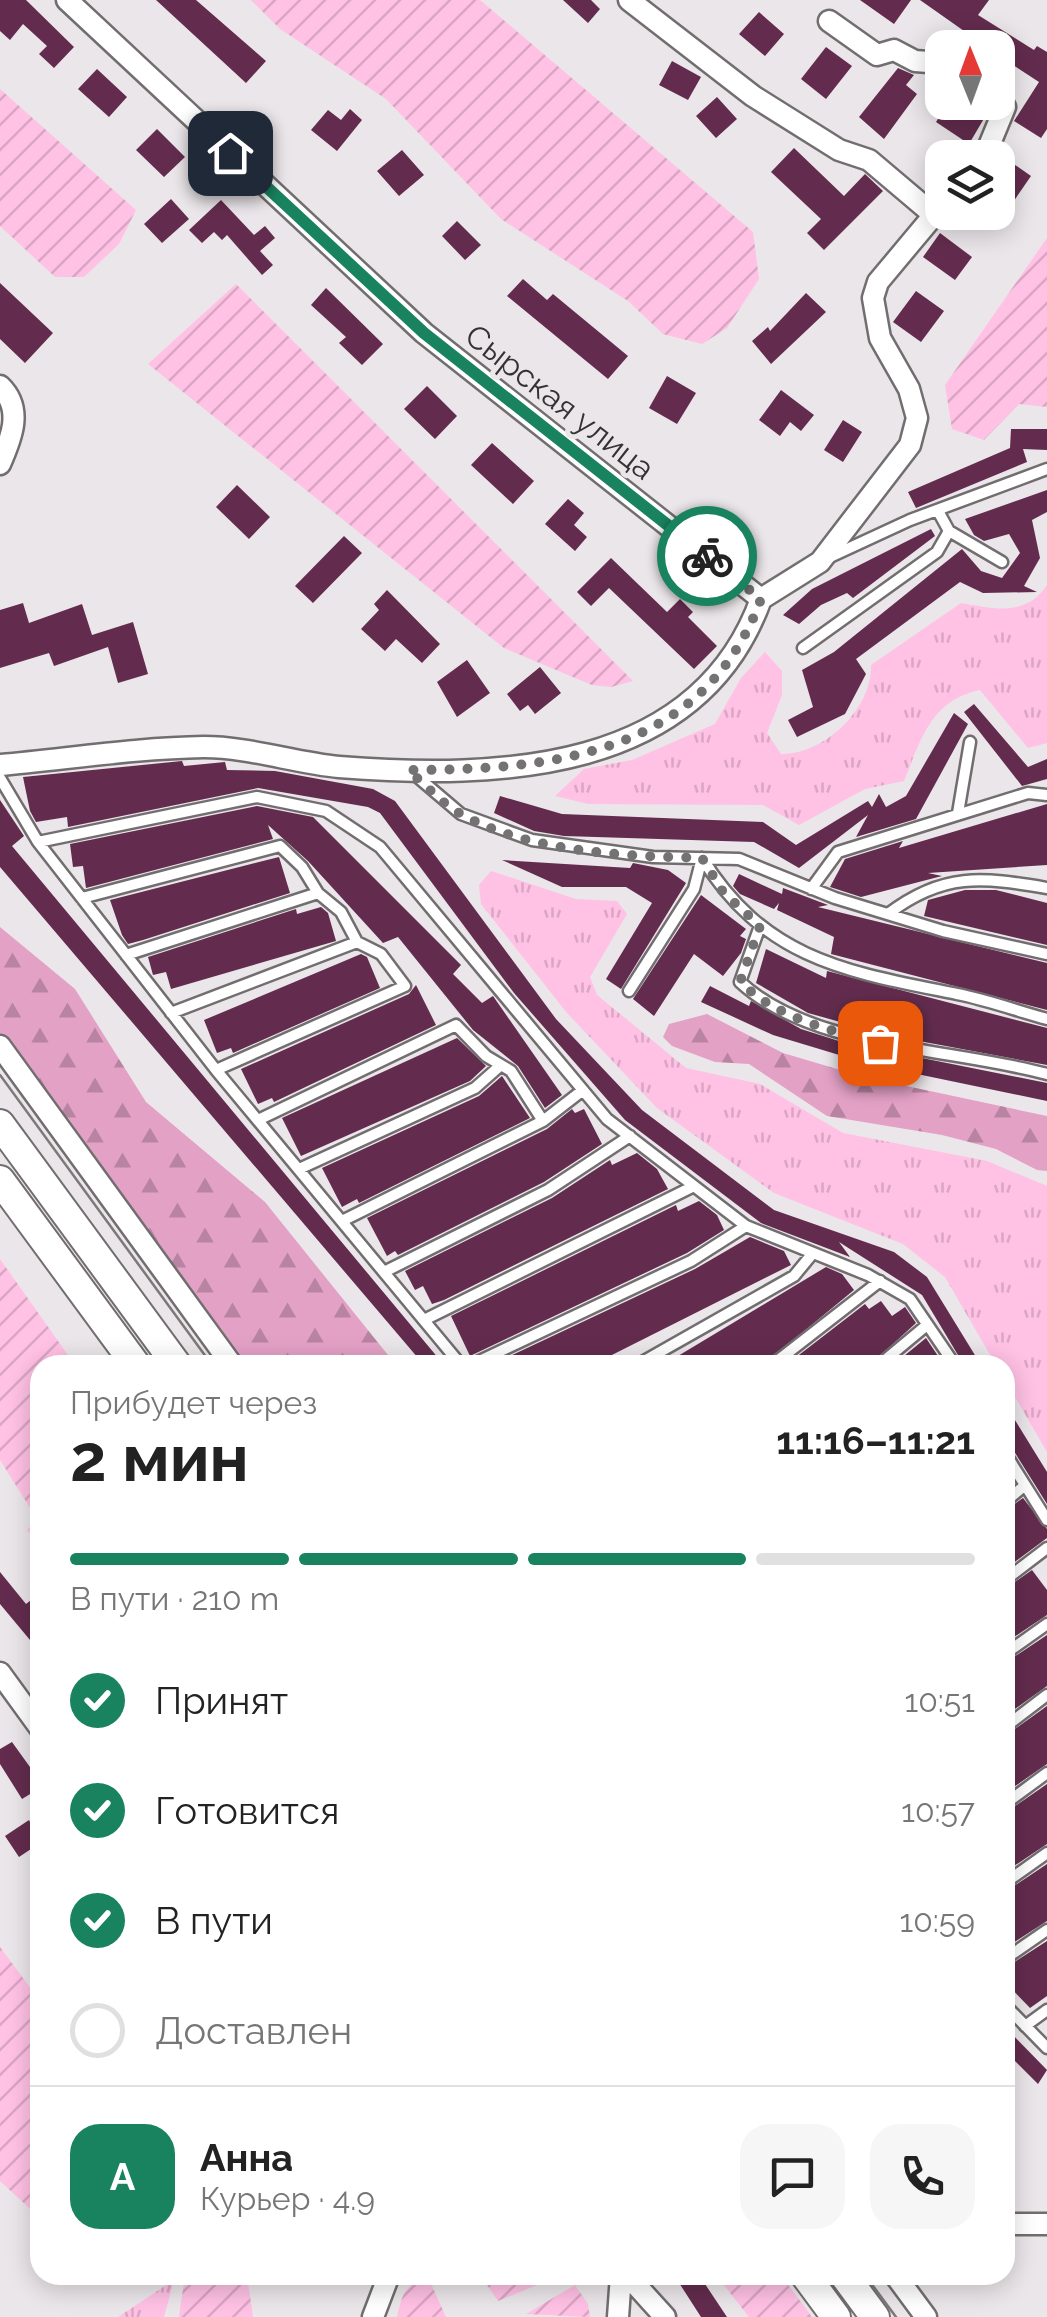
<!DOCTYPE html>
<html lang="ru">
<head>
<meta charset="utf-8">
<style>
  :root { --surface:#fff; --page:#f6f6f6; --text:#222; --muted:#767676; --line:#e0e0e0; --accent:#19835f }
  body { margin:0; font-family:Raleway,sans-serif; background:var(--page); color:var(--text); height:100vh; display:flex; flex-direction:column; font-size:38px; white-space:nowrap }
  * { box-sizing:border-box; margin:0 }
  p { font-size:32px; color:var(--muted) }
  .icon { flex:none; width:55px; height:55px; fill:none; stroke:currentColor; stroke-width:2; stroke-linecap:round; stroke-linejoin:round }
  .map { position:relative; flex:1; overflow:hidden }
  .sheet { position:absolute; left:30px; top:1355px; width:985px; height:930px; display:flex; flex-direction:column; background:var(--surface); border-radius:30px; box-shadow:0 5px 25px #0003 }
  .sheet>* { flex:none }
  .needle { width:65px; rotate:359deg }
  .fabs { position:absolute; left:925px; top:30px; display:grid; gap:20px }
  .fabs a { display:grid; place-items:center; width:90px; height:90px; border-radius:20px; background:var(--surface); box-shadow:0 5px 25px #0003; font-size:50px }
  .pin { position:absolute; display:grid; place-items:center; width:85px; height:85px; color:#fff; margin:-42px; border-radius:20px; box-shadow:0 5px 15px #0006 }
  .courier { position:absolute; display:grid; place-items:center; width:100px; height:100px; margin:-50px; border:8px solid #19835f; border-radius:50%; background:#fff; color:#222; box-shadow:0 2px 12px #0007 }
  .summary em { font-style:normal; font-weight:700 }
  .summary div { display:flex; flex-direction:column-reverse }
  .summary { display:flex; align-items:center; justify-content:space-between; height:170px; padding:0 40px }
  h1 { font-size:65px; font-weight:700; line-height:75px }
  .bar { display:grid; grid-template-columns:repeat(4,1fr); gap:15px 10px; align-content:center; height:120px; padding:0 40px }
  .bar i { height:12px; border-radius:8px; background:var(--line) }
  .bar .current { background:var(--accent) }
  .bar p { grid-column:span 4 }
  .line { display:flex; align-items:center; gap:25px; padding:0 40px; border-top:2px solid var(--line) }
  .line div { flex:1 }
  .round { display:grid; place-items:center; flex:none; width:105px; height:105px; border-radius:30px; background:var(--page) }
  ol { padding:0 40px; list-style:none }
  li { display:flex; align-items:center; gap:30px; height:110px }
  li p { margin-inline-start:auto }
  li .icon { padding:10px; border-radius:50%; background:var(--accent); color:#fff; stroke-width:4 }
  li:last-child { color:var(--muted) }
  li i { width:55px; height:55px; border:5px solid var(--line); border-radius:50% }
  .map>svg:first-child { display:block }
  .grass { fill:url(#grass-tufts) }
  .forest { fill:url(#forest-firs) }
  .garden { fill:url(#garden-furrows) }
  .building { fill:#632c4e }
  .lines { fill:none; stroke-linecap:round; stroke-linejoin:round }
  .service-casing { stroke:#726e70; stroke-width:15 }
  .minor-casing { stroke:#726e70; stroke-width:25 }
  .secondary-casing { stroke:#726e70; stroke-width:32 }
  .service { stroke:#fff; stroke-width:10 }
  .minor { stroke:#fff; stroke-width:20 }
  .secondary { stroke:#fff; stroke-width:28 }
  .tram { stroke:#7b797a; stroke-width:2.5 }
  .done { stroke:#747273; stroke-width:10; stroke-dasharray:0 18 }
  .route { stroke:#19835f; stroke-width:12 }
  .labels { text-anchor:middle; stroke-width:10; stroke-linejoin:round; paint-order:stroke }
  .street-label { font-size:32px; fill:#343333; stroke:#ebe6e9 }
</style>
</head>
<body>
<div class="map">
<svg width="1047" height="2317" viewBox="0 0 1047 2317">
  <defs>
    <pattern id="grass-tufts" width="24" height="20" patternUnits="userSpaceOnUse" patternTransform="scale(2.5)"><rect width="24" height="20" fill="#ffc1e4"/><path d="M3 7l-1-3M5 7V3M7 7l1-3M15 17l-1-3M17 17v-4M19 17l1-3" fill="none" stroke="#dba6c4"/></pattern>
    <pattern id="forest-firs" width="22" height="20" patternUnits="userSpaceOnUse" patternTransform="scale(2.5)"><rect width="22" height="20" fill="#e3a1c6"/><path d="M5 1l3.5 6h-7zM16 11l3.5 6h-7z" fill="#b984a1"/></pattern>
    <pattern id="garden-furrows" width="10" height="10" patternUnits="userSpaceOnUse" patternTransform="scale(2.5)"><rect width="10" height="10" fill="#ffc1e4"/><path d="M-1 1l2-2M0 10L10 0M9 11l2-2" fill="none" stroke="#dba6c4"/></pattern>
  </defs>
  <rect width="100%" height="100%" fill="#ebe6e9"/>
  <path class="grass" d="M 1047,585 L 1047,743 L 1028,748 L 980,690 C 931,700 921,739 904,781 L 865,789 L 799,825 L 763,805 L 588,804 L 555,796 L 584,769 L 632,760 L 715,724 L 741,678 L 765,652 L 782,671 L 782,695 L 767,733 L 781,754 C 825,754 872,709 871,665 L 961,603 C 995,609 1026,617 1047,585 Z
    M 491,871 L 576,899 L 617,901 L 627,914 L 590,977 L 597,995 L 686,1068 L 760,1084 L 843,1133 L 987,1161 L 1047,1186 L 1047,1452 L 1005,1380 L 1005,1365 L 996,1365 L 945,1277 L 903,1244 L 774,1193 L 657,1108 L 567,1013 L 481,904 L 479,885 Z
    M 174,2280 L 164,2317 L 118,2317 Z"/>
  <path class="forest" d="M 0,927 L 75,989 L 146,1102 L 265,1202 L 396,1365 L 246,1365 L 0,1034 Z
    M 707,1014 L 783,1053 L 864,1077 L 1047,1116 L 1047,1171 L 1037,1170 L 996,1149 L 942,1135 L 827,1116 L 749,1064 L 715,1062 L 672,1046 L 663,1037 L 669,1024 Z"/>
  <path class="garden" d="M 251,0 L 480,0 L 753,232 L 759,279 L 727,328 L 702,344 L 663,334 L 628,301 L 501,219 L 386,99 L 280,29 Z
    M 0,89 L 136,210 L 119,244 L 84,277 L 55,277 L 0,226 Z
    M 1047,238 L 1047,407 L 1019,404 L 984,440 L 952,429 L 945,385 Z
    M 236,284 L 633,681 L 611,687 L 592,685 L 504,648 L 148,364 Z
    M 0,1259 L 75,1365 L 40,1365 L 40,1545 L 27,1530 L 37,1519 L 0,1460 Z
    M 0,1947 L 40,2001 L 40,2218 L 0,2181 Z
    M 185,2275 L 247,2275 L 253,2317 L 179,2317 Z
    M 480,2275 L 532,2275 L 547,2281 L 498,2301 Z
    M 716,2275 L 781,2275 L 812,2317 L 749,2317 Z
    M 428,2277 L 446,2317 L 397,2317 C 402,2294 405,2284 428,2277 Z
    M 575,2285 L 588,2304 L 590,2317 L 526,2314 Z"/>
  <path class="building" d="M 0,0 L 26,0 L 74,47 L 54,68 L 39,54 L 47,46 L 23,24 L 10,40 L 0,31 Z
    M 156,0 L 196,0 L 266,61 L 246,83 Z
    M 563,0 L 591,0 L 600,9 L 588,23 Z
    M 860,0 L 911,0 L 894,24 Z
    M 920,0 L 989,0 L 978,15 L 1034,50 L 1037,46 L 1047,52 L 1047,129 L 1041,138 L 1014,121 L 1039,82 L 1010,63 L 998,80 L 998,48 L 974,38 Z
    M 759,12 L 784,34 L 765,56 L 739,34 Z
    M 826,47 L 852,66 L 826,99 L 801,79 Z
    M 672,61 L 701,77 L 688,100 L 659,85 Z
    M 898,68 L 914,75 L 906,85 L 917,94 L 884,139 L 859,117 Z
    M 97,69 L 127,97 L 109,117 L 78,89 Z
    M 717,97 L 737,119 L 716,138 L 696,116 Z
    M 949,102 L 978,102 L 989,110 L 969,144 L 936,122 Z
    M 350,109 L 362,120 L 337,151 L 311,130 L 328,110 L 341,120 Z
    M 157,129 L 185,157 L 164,177 L 136,150 Z
    M 794,148 L 844,196 L 865,174 L 883,191 L 824,250 L 807,233 L 821,219 L 771,172 Z
    M 402,150 L 424,175 L 399,196 L 377,171 Z
    M 1005,158 L 1031,176 L 998,224 L 998,168 Z
    M 171,199 L 189,219 L 162,243 L 144,224 Z
    M 221,200 L 254,235 L 265,226 L 275,238 L 260,251 L 273,265 L 262,275 L 227,235 L 222,240 L 214,232 L 202,243 L 189,230 Z
    M 457,221 L 481,245 L 465,260 L 442,236 Z
    M 940,233 L 972,257 L 955,280 L 923,257 Z
    M 523,279 L 547,300 L 553,294 L 628,356 L 608,379 L 507,296 Z
    M 0,283 L 53,333 L 25,363 L 0,339 Z
    M 326,288 L 383,344 L 362,365 L 339,343 L 346,337 L 311,305 Z
    M 916,291 L 944,311 L 921,342 L 893,322 Z
    M 806,293 L 826,312 L 771,364 L 752,341 L 768,327 L 770,331 Z
    M 667,376 L 696,393 L 677,424 L 649,408 Z
    M 427,386 L 457,416 L 435,439 L 404,409 Z
    M 781,390 L 814,415 L 801,431 L 790,422 L 780,436 L 759,420 Z
    M 843,420 L 862,432 L 843,462 L 824,450 Z
    M 1011,429 L 1047,429 L 1047,450 L 1023,449 L 1027,462 L 916,508 L 908,492 L 1010,448 Z
    M 492,443 L 534,481 L 513,504 L 471,465 Z
    M 237,485 L 270,517 L 249,539 L 216,507 Z
    M 1047,490 L 1047,512 L 1032,520 L 1040,558 L 1024,586 L 1037,592 L 983,593 L 960,582 L 856,659 L 866,674 L 845,714 L 797,737 L 788,720 L 813,707 L 802,670 L 834,652 L 962,549 L 981,571 L 1002,578 L 1020,553 L 1009,534 L 984,541 L 974,535 L 965,519 Z
    M 568,499 L 584,513 L 574,525 L 587,537 L 575,551 L 545,524 Z
    M 931,529 L 935,536 L 853,598 L 847,593 L 821,605 L 799,624 L 783,615 L 812,589 Z
    M 344,536 L 362,553 L 313,603 L 295,586 Z
    M 611,558 L 667,612 L 680,599 L 693,612 L 688,617 L 717,646 L 694,669 L 609,588 L 591,606 L 577,592 Z
    M 387,590 L 440,644 L 422,663 L 396,639 L 385,651 L 361,629 L 379,610 L 374,604 Z
    M 23,603 L 29,623 L 82,604 L 92,635 L 133,622 L 148,674 L 118,683 L 108,647 L 54,666 L 49,653 L 0,668 L 0,610 Z
    M 467,660 L 490,693 L 457,717 L 437,682 Z
    M 540,667 L 561,693 L 535,714 L 528,705 L 520,711 L 507,694 Z
    M 974,704 L 1028,767 L 1047,759 L 1047,779 L 1022,786 L 964,712 Z
    M 954,713 L 968,724 L 916,819 L 856,837 L 868,815 L 799,868 L 754,842 L 564,836 L 534,831 L 494,813 L 500,796 L 562,814 L 763,822 L 796,845 L 868,801 L 872,807 L 879,794 L 886,807 L 906,796 Z
    M 182,761 L 184,766 L 225,762 L 227,770 L 275,771 L 373,789 L 395,801 L 556,1019 L 642,1110 L 774,1210 L 894,1252 L 927,1277 L 981,1365 L 964,1365 L 922,1295 L 839,1242 L 850,1257 L 761,1223 L 625,1120 L 514,993 L 380,813 L 368,807 L 258,788 L 68,827 L 67,817 L 36,822 L 30,811 L 23,777 Z
    M 0,800 L 24,836 L 12,846 L 444,1365 L 424,1365 L 0,867 Z
    M 1047,804 L 1047,865 L 928,873 L 942,876 L 861,897 L 830,887 L 845,859 L 903,841 L 899,848 Z
    M 257,806 L 313,817 L 461,965 L 453,974 L 482,1003 L 493,996 L 562,1095 L 545,1108 L 518,1066 L 473,1030 L 398,937 L 383,943 L 308,861 L 268,825 L 273,839 L 86,888 L 83,866 L 73,867 L 70,844 Z
    M 279,857 L 290,893 L 143,940 L 128,944 L 122,935 L 110,900 Z
    M 502,860 L 630,868 L 633,863 L 668,870 L 686,883 L 621,989 L 606,979 L 652,903 L 626,887 L 562,887 Z
    M 739,874 L 782,894 L 783,888 L 828,905 L 818,907 L 1047,963 L 1047,1010 L 831,954 L 834,937 L 777,910 L 779,903 L 774,909 L 740,894 L 733,886 Z
    M 965,890 L 996,890 L 1047,903 L 1047,945 L 924,916 L 928,900 Z
    M 701,895 L 746,929 L 740,936 L 746,939 L 741,953 L 723,976 L 694,954 L 654,1016 L 633,999 Z
    M 321,907 L 328,913 L 336,941 L 171,989 L 166,972 L 153,975 L 148,957 L 296,909 L 297,914 Z
    M 766,949 L 826,978 L 827,971 L 1047,1028 L 1047,1065 L 887,1035 L 808,1013 L 756,983 Z
    M 361,954 L 367,957 L 380,988 L 233,1053 L 231,1048 L 217,1053 L 204,1020 Z
    M 416,985 L 436,1025 L 274,1102 L 272,1098 L 258,1104 L 241,1069 L 409,994 Z
    M 710,986 L 749,1006 L 751,1001 L 801,1029 L 842,1042 L 1047,1083 L 1047,1101 L 869,1064 L 773,1035 L 701,1002 Z
    M 457,1038 L 486,1066 L 470,1081 L 301,1156 L 282,1118 Z
    M 502,1076 L 530,1118 L 359,1203 L 357,1199 L 342,1207 L 322,1168 L 479,1096 Z
    M 572,1109 L 575,1113 L 584,1109 L 602,1144 L 544,1182 L 398,1255 L 395,1251 L 387,1256 L 367,1218 L 547,1129 Z
    M 637,1153 L 657,1169 L 668,1189 L 444,1300 L 432,1304 L 423,1286 L 415,1290 L 405,1271 L 552,1198 L 610,1160 L 612,1165 Z
    M 699,1201 L 717,1215 L 724,1230 L 687,1253 L 470,1356 L 451,1316 L 676,1205 L 678,1211 Z
    M 750,1237 L 784,1251 L 791,1265 L 592,1365 L 491,1365 L 695,1269 Z
    M 826,1267 L 842,1274 L 854,1290 L 763,1365 L 663,1365 Z
    M 881,1301 L 892,1316 L 905,1307 L 916,1323 L 870,1365 L 786,1365 L 865,1304 L 869,1309 Z
    M 926,1338 L 944,1365 L 893,1365 Z
    M 1005,1404 L 1047,1472 L 1047,1504 L 1012,1448 L 1005,1444 Z
    M 1023,1498 L 1047,1529 L 1047,1538 L 1005,1569 L 1005,1511 Z
    M 1032,1570 L 1047,1590 L 1047,1615 L 1005,1643 L 1005,1589 Z
    M 0,1572 L 26,1604 L 40,1593 L 40,1652 L 0,1604 Z
    M 1047,1635 L 1047,1686 L 1005,1716 L 1005,1663 Z
    M 1047,1706 L 1047,1764 L 1005,1793 L 1005,1736 Z
    M 12,1742 L 40,1781 L 40,1788 L 22,1799 L 0,1764 L 0,1749 Z
    M 1047,1784 L 1047,1844 L 1005,1872 L 1005,1813 Z
    M 29,1820 L 40,1843 L 19,1857 L 5,1836 Z
    M 1047,1864 L 1047,1921 L 1005,1948 L 1005,1892 Z
    M 1047,1941 L 1047,1996 L 1030,2008 L 1005,1982 L 1005,1968 Z
    M 1005,2027 L 1047,2070 L 1038,2084 L 1005,2051 Z
    M 674,2275 L 699,2275 L 727,2317 L 701,2317 Z"/>
  <g class="lines">
    <defs>
      <path id="service" d="M 938,511 L 949,531 L 1002,562
        M 830,557 L 910,520 L 1047,469
        M 803,648 L 937,552 L 949,531
        M 414,774 L 461,814 L 532,840 L 653,857 L 739,859 L 835,898 L 943,931 L 1047,954
        M 0,778 L 38,842 L 216,1070 L 461,1365
        M 958,813 L 970,742
        M 38,842 L 257,797 L 326,811 L 380,847 L 607,1119 L 746,1226 L 868,1275 L 910,1299 L 955,1365
        M 702,858 C 766,961 849,972 957,994 C 988,1000 1017,1011 1047,1019
        M 811,889 L 838,852 L 1028,793 L 1047,795
        M 82,898 L 280,846 L 302,867 L 318,893 L 341,912 L 357,942 L 381,954 L 405,986 L 216,1070
        M 888,914 C 943,872 982,877 1047,888
        M 760,926 L 740,982 C 812,1049 952,1048 1047,1074
        M 126,955 L 318,893
        M 629,991 L 694,889 L 702,858
        M 171,1013 L 357,942
        M 258,1120 L 456,1025 L 486,1056 L 511,1071 L 543,1121
        M 299,1169 L 475,1088 L 501,1065
        M 342,1221 L 543,1121 L 583,1090
        M 384,1272 L 548,1190 L 630,1136
        M 424,1320 L 694,1186
        M 471,1365 L 691,1261 L 746,1226
        M 637,1365 L 794,1276 L 813,1253
        M 772,1365 L 880,1281
        M 879,1365 L 927,1325
        M 1005,1453 L 1047,1520
        M 1005,1502 L 1024,1486
        M 1005,1580 L 1047,1548
        M 1005,1654 L 1047,1624
        M 1005,1727 L 1047,1695
        M 1005,1804 L 1047,1773
        M 1005,1883 L 1047,1853
        M 1005,1959 L 1047,1930
        M 1005,2005 L 1047,2048
        M 1025,2026 L 1047,2010"/>
      <path id="minor" d="M 67,0 L 424,333 L 761,599 L 820,562 L 910,445 L 917,418 L 909,389 L 880,338 L 873,298 L 878,282 L 934,215 L 869,160 L 839,150 L 753,96 L 629,0
        M 829,21 L 877,55 L 894,50 L 915,61 L 942,63
        M 984,158 L 1005,107 L 998,94
        M 0,386 C 24,409 11,439 0,464
        M 0,765 C 67,759 137,748 204,747 C 249,747 295,763 339,767 C 498,779 698,774 761,599
        M 0,1046 L 232,1365
        M 0,1673 L 40,1728
        M 1005,2224 L 1047,2224
        M 627,2275 L 665,2317
        M 895,2275 L 926,2317
        M 373,2317 L 389,2275
        M 618,2317 L 621,2275"/>
      <path id="secondary" d="M 0,1124 L 177,1365
        M 0,1180 L 136,1365
        M 805,2275 L 836,2317
        M 844,2275 L 875,2317"/>
    </defs>
    <use href="#service" class="service-casing"/>
    <use href="#minor" class="minor-casing"/>
    <use href="#secondary" class="secondary-casing"/>
    <use href="#service" class="service"/>
    <use href="#minor" class="minor"/>
    <use href="#secondary" class="secondary"/>
    <path class="tram" d="M 0,1075 L 212,1365
      M 865,2275 L 896,2317"/>
  </g>
  <g class="lines">
    <path class="done" d="M 707,556 L 761,599 C 704,754 554,770 408,770 C 425,784 442,804 461,814 C 530,853 625,856 702,858 L 723,892 L 760,926 L 740,982 C 779,1019 829,1030 880,1043"/>
    <path class="route" d="M 230,153 L 424,333 L 707,556"/>
  </g>
  <g class="labels">
    <g class="street-label">
      <text transform="translate(560 402) rotate(38)" y="11">Сырская улица</text>
    </g>
  </g>
</svg>
<div class="fabs">
<a><svg class="needle" viewBox="-14 -14 28 28"><path d="M0-13l5 13h-10z" fill="#e53935"/><path d="M0 13l5-13h-10z" fill="#767676"/></svg></a>
<a><svg class="icon" aria-label="layers" viewBox="0 0 24 24"><path d="M12 4l9 5-9 5-9-5zM3 14l9 5 9-5"/></svg></a>
</div>
<div class="pin" style="left:880px;top:1043px;background:#ea580c"><svg class="icon" aria-label="bag" viewBox="0 0 24 24"><path d="M5 8h14l-1 12H6zM9 8a3 3 0 0 1 6 0"/></svg></div>
<div class="pin" style="left:230px;top:153px;background:#1f2937"><svg class="icon" aria-label="home" viewBox="0 0 24 24"><path d="M3 11l9-7 9 7M6 9v11h12V9"/></svg></div>
<div class="courier" style="left:707px;top:556px"><svg class="icon" aria-label="bike" viewBox="0 0 24 24"><circle cx="6" cy="16" r="4"/><circle cx="18" cy="16" r="4"/><path d="M6 16l4-8h5l3 8M10 8l3 8H6M13 5h3"/></svg></div>
<section class="sheet">
<div class="summary"><div><h1>2 мин</h1><p>Прибудет через</p></div><em>11:16–11:21</em></div>
<div class="bar"><i class="current"></i><i class="current"></i><i class="current"></i><i></i><p>В пути · 210 m</p></div>
<ol>
<li><svg class="icon" aria-label="check" viewBox="0 0 24 24"><path d="M5 12l5 5 9-10"/></svg>Принят<p>10:51</p></li>
<li><svg class="icon" aria-label="check" viewBox="0 0 24 24"><path d="M5 12l5 5 9-10"/></svg>Готовится<p>10:57</p></li>
<li><svg class="icon" aria-label="check" viewBox="0 0 24 24"><path d="M5 12l5 5 9-10"/></svg>В пути<p>10:59</p></li>
<li><i></i>Доставлен</li>
</ol>
<div class="line" style="height:180px"><b class="round" style="background:var(--accent);color:#fff">А</b><div><b>Анна</b><p>Курьер · 4.9</p></div><a class="round"><svg class="icon" aria-label="chat" viewBox="0 0 24 24"><path d="M4 5h16v11H9l-5 4z"/></svg></a><a class="round"><svg class="icon" aria-label="phone" viewBox="0 0 24 24"><path d="M5 4h4l2 5-3 2q2 4 5 5l2-3 5 2v4C11 20 4 13 5 4z"/></svg></a></div>
</section>
</div>
</body>
</html>
